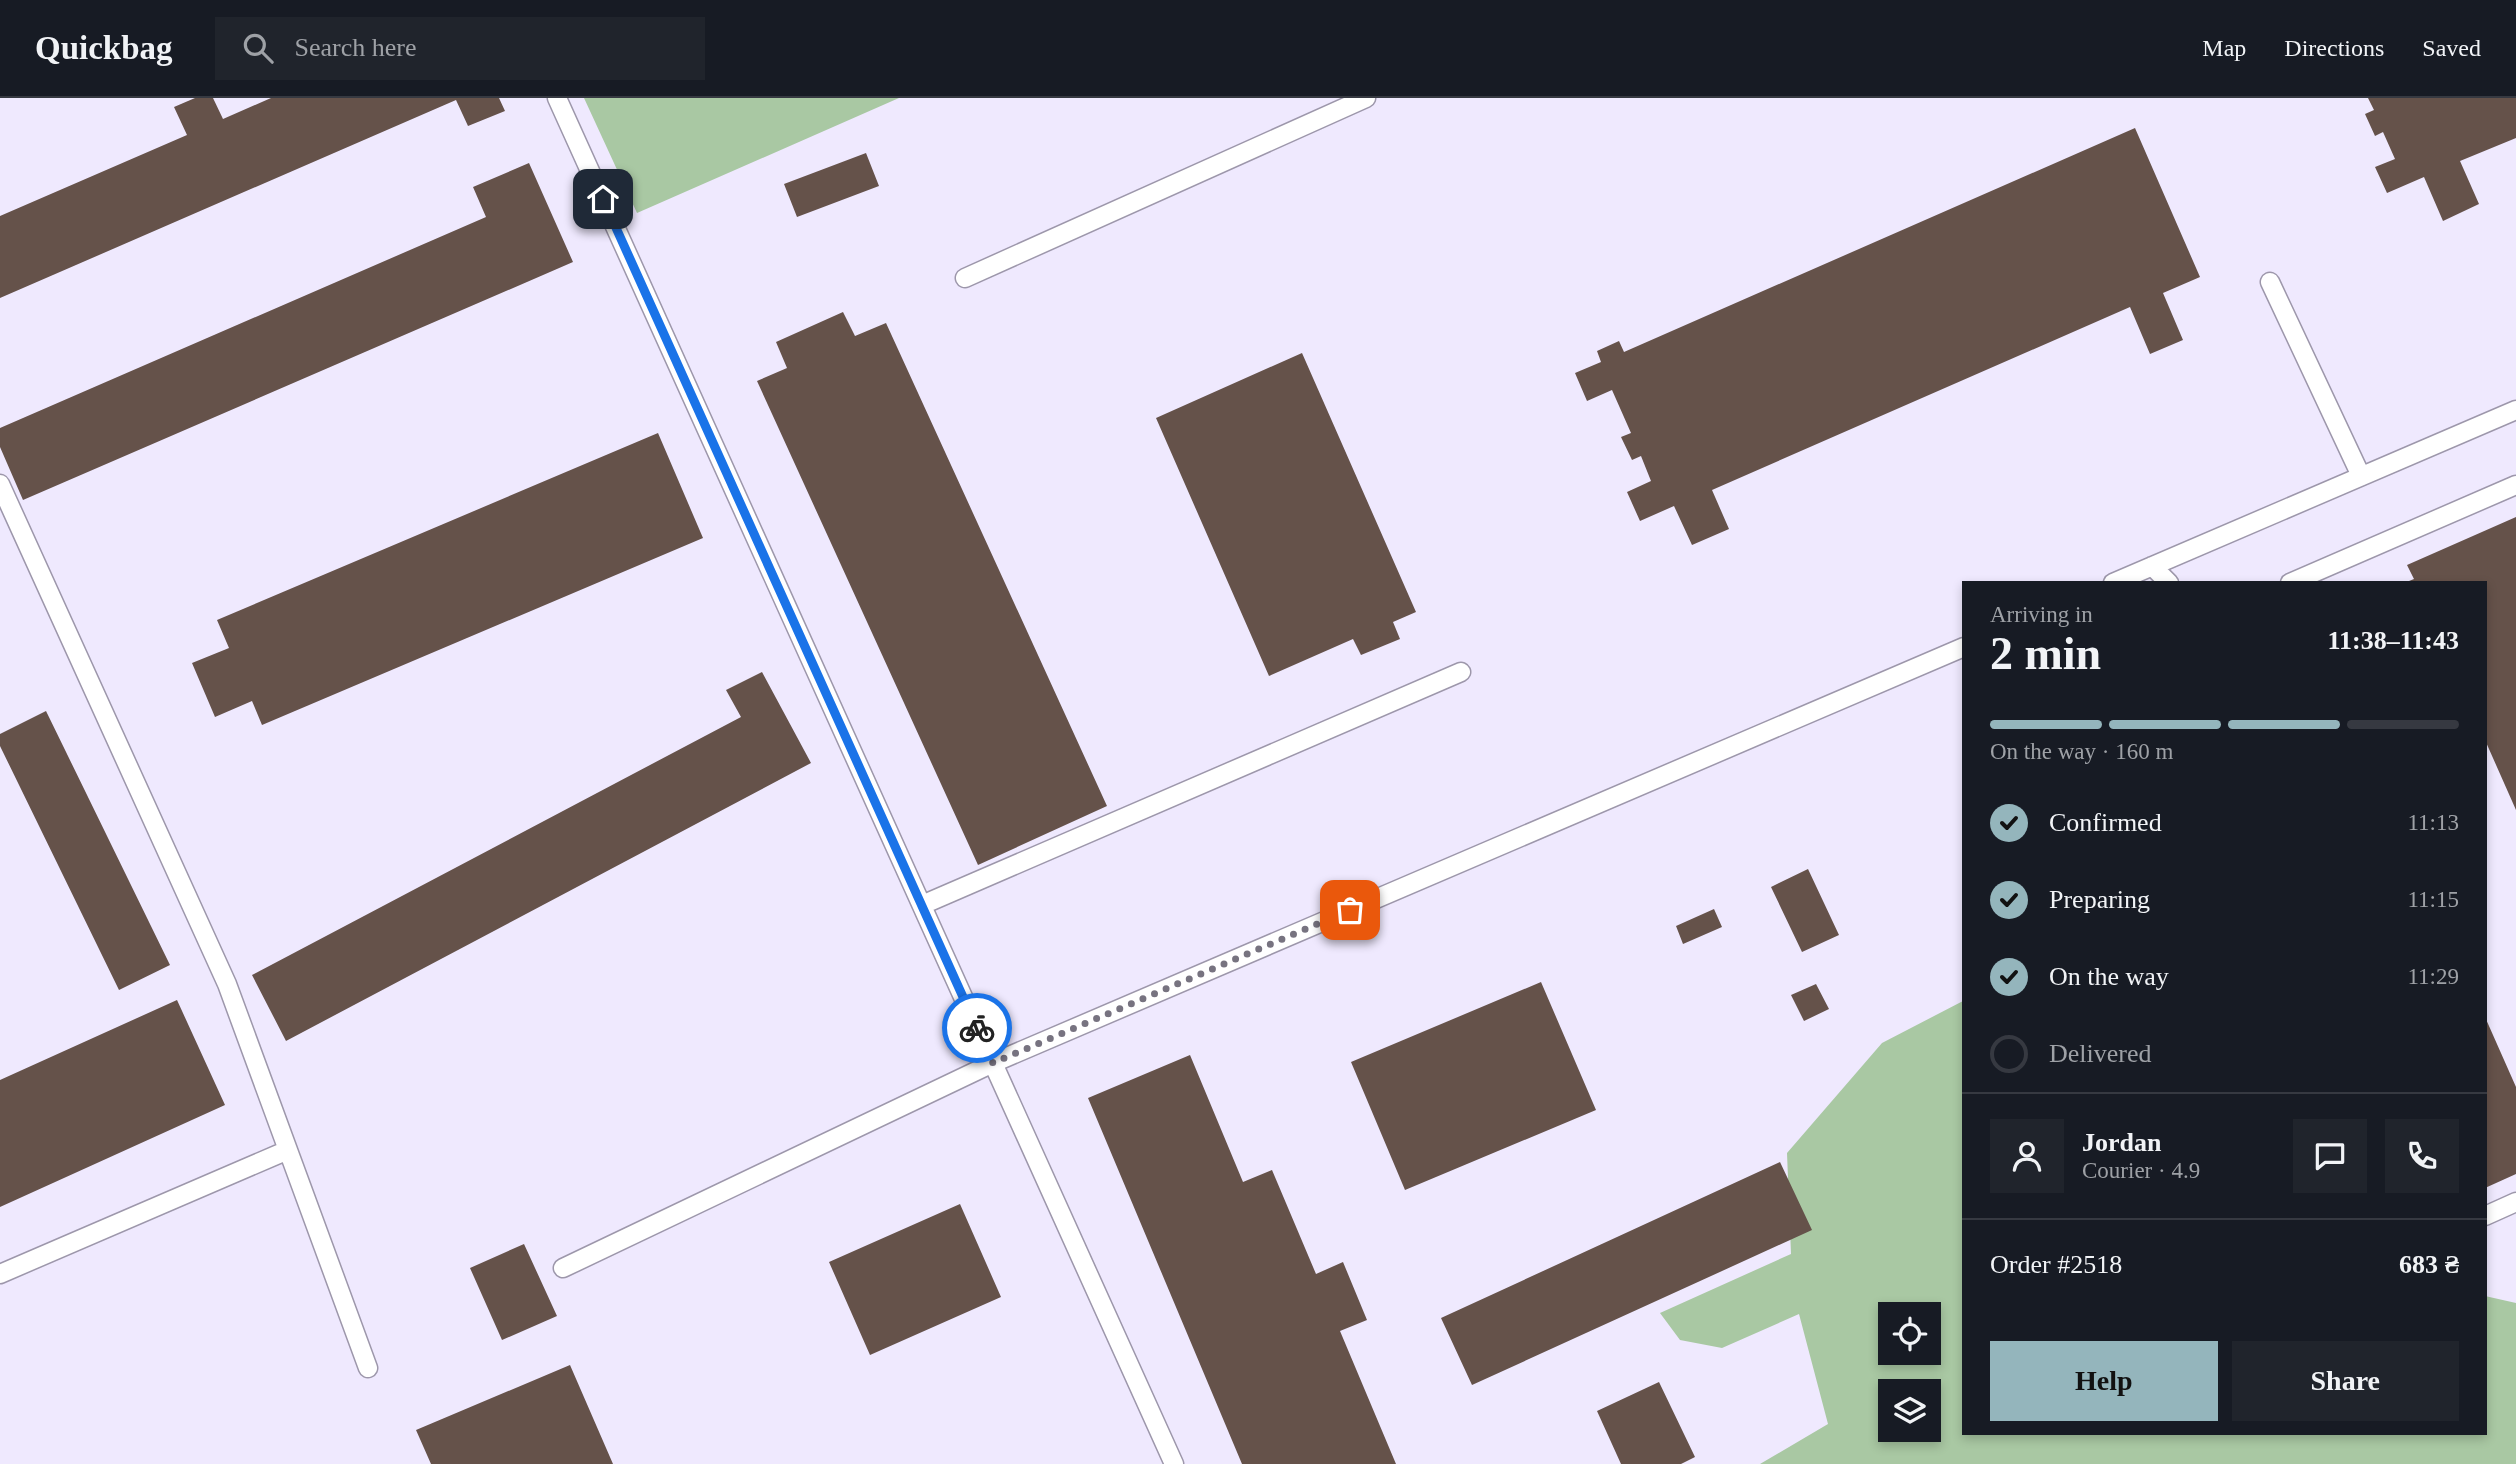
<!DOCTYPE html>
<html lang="en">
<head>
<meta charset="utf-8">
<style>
  :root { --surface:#171b24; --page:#20242c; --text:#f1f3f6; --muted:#9ea1a6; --line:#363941; --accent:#94b5bc }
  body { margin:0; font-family:Georgia,serif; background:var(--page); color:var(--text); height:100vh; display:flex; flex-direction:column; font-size:26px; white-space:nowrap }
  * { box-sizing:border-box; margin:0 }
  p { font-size:23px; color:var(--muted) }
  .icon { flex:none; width:38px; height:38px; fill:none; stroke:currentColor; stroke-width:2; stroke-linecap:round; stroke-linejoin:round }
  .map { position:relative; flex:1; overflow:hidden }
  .drawer { position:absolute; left:1962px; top:483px; width:525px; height:854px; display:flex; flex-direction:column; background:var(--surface); border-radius:0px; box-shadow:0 4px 10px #0003 }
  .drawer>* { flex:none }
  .fabs { position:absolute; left:1878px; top:1204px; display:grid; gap:14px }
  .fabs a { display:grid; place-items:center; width:63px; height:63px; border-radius:0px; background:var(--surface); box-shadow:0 4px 10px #0003; font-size:35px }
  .pin { position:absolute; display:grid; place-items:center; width:60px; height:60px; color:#fff; margin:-30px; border-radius:14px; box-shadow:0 4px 10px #0006 }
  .courier { position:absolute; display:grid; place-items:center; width:70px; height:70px; margin:-35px; border:5px solid #1a73e8; border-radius:50%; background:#fff; color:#222; box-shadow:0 2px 9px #0007 }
  .head em { font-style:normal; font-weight:600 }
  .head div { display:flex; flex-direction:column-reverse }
  .head { display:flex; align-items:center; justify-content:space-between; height:119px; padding:0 28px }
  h1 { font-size:46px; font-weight:600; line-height:52px }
  .bar { display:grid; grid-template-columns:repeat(4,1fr); gap:10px 7px; align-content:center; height:84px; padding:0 28px }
  .bar i { height:9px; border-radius:5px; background:var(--line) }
  .bar .active { background:var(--accent) }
  .bar p { grid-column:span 4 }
  .line { display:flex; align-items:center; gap:18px; padding:0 28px; border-top:2px solid var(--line) }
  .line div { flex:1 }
  .round { display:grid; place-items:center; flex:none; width:74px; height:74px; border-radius:0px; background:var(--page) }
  ol { padding:0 28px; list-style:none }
  li { display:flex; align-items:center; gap:21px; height:77px }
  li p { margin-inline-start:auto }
  li .icon { padding:7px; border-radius:50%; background:var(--accent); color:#111; stroke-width:4 }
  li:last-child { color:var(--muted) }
  li i { width:38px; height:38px; border:4px solid var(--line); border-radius:50% }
  .action { display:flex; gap:14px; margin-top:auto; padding:14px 28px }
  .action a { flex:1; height:80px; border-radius:0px; background:var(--accent); color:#111; font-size:28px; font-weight:600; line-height:80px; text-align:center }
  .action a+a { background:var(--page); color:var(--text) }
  header { display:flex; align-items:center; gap:42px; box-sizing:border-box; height:98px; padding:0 35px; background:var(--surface); border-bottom:2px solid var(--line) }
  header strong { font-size:33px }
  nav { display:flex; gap:38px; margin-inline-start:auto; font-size:24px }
  .search { width:490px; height:63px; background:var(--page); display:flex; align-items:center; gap:18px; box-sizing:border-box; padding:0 24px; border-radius:0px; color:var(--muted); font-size:26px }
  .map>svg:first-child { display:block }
  .green { fill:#a9c8a3; fill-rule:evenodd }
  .building { fill:#65524a }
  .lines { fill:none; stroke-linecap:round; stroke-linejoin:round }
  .service-casing { stroke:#9d97ab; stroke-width:21 }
  .service { stroke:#fff; stroke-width:18 }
  .done { stroke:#777380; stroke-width:7; stroke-dasharray:0 12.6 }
  .route { stroke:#1a73e8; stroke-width:9 }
</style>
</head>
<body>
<header>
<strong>Quickbag</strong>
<div class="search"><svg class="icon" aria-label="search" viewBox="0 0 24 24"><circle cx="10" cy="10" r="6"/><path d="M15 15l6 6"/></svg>Search here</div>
<nav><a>Map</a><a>Directions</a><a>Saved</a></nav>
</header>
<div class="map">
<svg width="2516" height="1366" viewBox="0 0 2516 1366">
  <rect width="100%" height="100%" fill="#efe9fe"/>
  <path class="green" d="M 584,0 L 899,0 L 637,115 Z
    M 1963,903 L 1964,1335 L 2485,1335 L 2485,1198 L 2516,1205 L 2516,1366 L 1760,1366 L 1828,1326 L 1799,1216 L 1722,1250 L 1680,1242 L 1660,1215 L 1791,1156 L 1787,1055 L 1882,945 ZM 1890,1216 L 1928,1216 L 1928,1255 L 1890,1255 ZM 1890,1293 L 1928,1293 L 1928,1332 L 1890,1332 Z"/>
  <path class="building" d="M 195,0 L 213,0 L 223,21 L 271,0 L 499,0 L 505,13 L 468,28 L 456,2 L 0,200 L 0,118 L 187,37 L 174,9 Z
    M 2368,0 L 2516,0 L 2516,40 L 2460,63 L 2479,106 L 2443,123 L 2424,79 L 2387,95 L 2375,69 L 2395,61 L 2383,34 L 2375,38 L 2365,16 L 2374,12 Z
    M 2135,30 L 2200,179 L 2163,195 L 2183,242 L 2150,256 L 2130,209 L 1712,392 L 1729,431 L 1692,447 L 1674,408 L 1640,423 L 1627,394 L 1651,383 L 1641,358 L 1632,362 L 1621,339 L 1631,335 L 1612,292 L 1587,303 L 1575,275 L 1601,264 L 1597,253 L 1619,243 L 1624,254 Z
    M 866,55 L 879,88 L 797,119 L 784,86 Z
    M 529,65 L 573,164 L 23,402 L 0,349 L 0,330 L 486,119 L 473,89 Z
    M 843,214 L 855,238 L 886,225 L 1107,708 L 978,767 L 757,283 L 787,270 L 776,244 Z
    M 1302,255 L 1416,514 L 1393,524 L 1400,541 L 1361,557 L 1353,541 L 1269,578 L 1156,320 Z
    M 658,335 L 703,440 L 262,627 L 252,603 L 215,619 L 192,565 L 229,550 L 217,522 Z
    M 2516,419 L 2516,712 L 2485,642 L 2485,485 L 2404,485 L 2414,481 L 2407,467 Z
    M 762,574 L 811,665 L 286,943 L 252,877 L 741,619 L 726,592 Z
    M 46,613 L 170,867 L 119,892 L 0,648 L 0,636 Z
    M 1808,771 L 1839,837 L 1802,854 L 1771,789 Z
    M 1714,811 L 1722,829 L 1683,846 L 1676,828 Z
    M 1541,884 L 1596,1012 L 1405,1092 L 1351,964 Z
    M 1816,886 L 1829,911 L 1804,923 L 1791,897 Z
    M 177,902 L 225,1007 L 0,1109 L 0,982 Z
    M 2485,919 L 2516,989 L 2516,1076 L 2485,1090 Z
    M 1190,957 L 1243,1084 L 1272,1072 L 1316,1176 L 1343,1164 L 1367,1222 L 1340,1233 L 1396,1366 L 1242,1366 L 1088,1000 Z
    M 1780,1064 L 1812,1132 L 1472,1287 L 1441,1220 Z
    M 960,1106 L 1001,1199 L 870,1257 L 829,1164 Z
    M 524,1146 L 557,1218 L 502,1242 L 470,1170 Z
    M 570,1267 L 613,1366 L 431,1366 L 416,1332 Z
    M 1659,1284 L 1695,1359 L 1681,1366 L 1621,1366 L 1597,1313 Z"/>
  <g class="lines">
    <defs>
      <path id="service" d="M 557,0 L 1174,1366
        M 965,180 L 1366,0
        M 2270,184 L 2361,378
        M 0,386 L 227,886 L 368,1270
        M 2152,468 L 2169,485
        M 2113,485 L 2516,312
        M 2290,485 L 2516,387
        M 922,807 L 1461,574
        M 2485,1118 L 2516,1104
        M 563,1170 L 993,965 L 1964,549
        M 0,1176 L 288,1052"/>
    </defs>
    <use href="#service" class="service-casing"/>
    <use href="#service" class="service"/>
  </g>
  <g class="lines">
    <path class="done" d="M 977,930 L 993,965 L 1350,812"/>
    <path class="route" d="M 603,101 L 977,930"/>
  </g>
</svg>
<div class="fabs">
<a><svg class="icon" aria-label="locate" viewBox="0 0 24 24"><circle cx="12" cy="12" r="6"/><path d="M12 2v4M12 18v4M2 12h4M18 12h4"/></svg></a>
<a><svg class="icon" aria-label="layers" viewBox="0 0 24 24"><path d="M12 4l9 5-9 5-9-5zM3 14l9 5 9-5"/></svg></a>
</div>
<div class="pin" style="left:1350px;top:812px;background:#ea580c"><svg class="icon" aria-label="bag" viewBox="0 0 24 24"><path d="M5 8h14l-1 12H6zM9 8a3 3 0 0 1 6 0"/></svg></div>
<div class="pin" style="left:603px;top:101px;background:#1f2937"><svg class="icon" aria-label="home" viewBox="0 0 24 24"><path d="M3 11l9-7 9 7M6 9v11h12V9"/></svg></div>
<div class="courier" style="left:977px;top:930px"><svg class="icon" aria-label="bike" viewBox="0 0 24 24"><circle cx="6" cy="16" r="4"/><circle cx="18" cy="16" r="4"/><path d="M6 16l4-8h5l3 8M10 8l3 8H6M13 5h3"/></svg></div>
<section class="drawer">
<div class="head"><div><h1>2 min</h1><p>Arriving in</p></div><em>11:38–11:43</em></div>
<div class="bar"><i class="active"></i><i class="active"></i><i class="active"></i><i></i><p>On the way · 160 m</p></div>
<ol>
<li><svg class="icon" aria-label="check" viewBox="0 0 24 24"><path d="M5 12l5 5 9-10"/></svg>Confirmed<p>11:13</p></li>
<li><svg class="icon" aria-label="check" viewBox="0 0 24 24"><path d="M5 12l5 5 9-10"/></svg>Preparing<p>11:15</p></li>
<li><svg class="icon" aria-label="check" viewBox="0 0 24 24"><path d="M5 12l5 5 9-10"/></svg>On the way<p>11:29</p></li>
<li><i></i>Delivered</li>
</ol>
<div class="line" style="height:126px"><a class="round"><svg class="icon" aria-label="person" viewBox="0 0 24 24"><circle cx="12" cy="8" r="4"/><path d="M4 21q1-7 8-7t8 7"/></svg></a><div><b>Jordan</b><p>Courier · 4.9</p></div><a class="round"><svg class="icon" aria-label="chat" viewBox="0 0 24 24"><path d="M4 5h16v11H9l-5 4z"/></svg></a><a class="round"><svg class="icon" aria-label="phone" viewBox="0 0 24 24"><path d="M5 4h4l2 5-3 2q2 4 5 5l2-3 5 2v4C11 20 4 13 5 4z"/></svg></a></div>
<div class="line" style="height:91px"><div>Order #2518</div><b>683 ₴</b></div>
<div class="action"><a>Help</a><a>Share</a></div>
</section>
</div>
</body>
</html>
